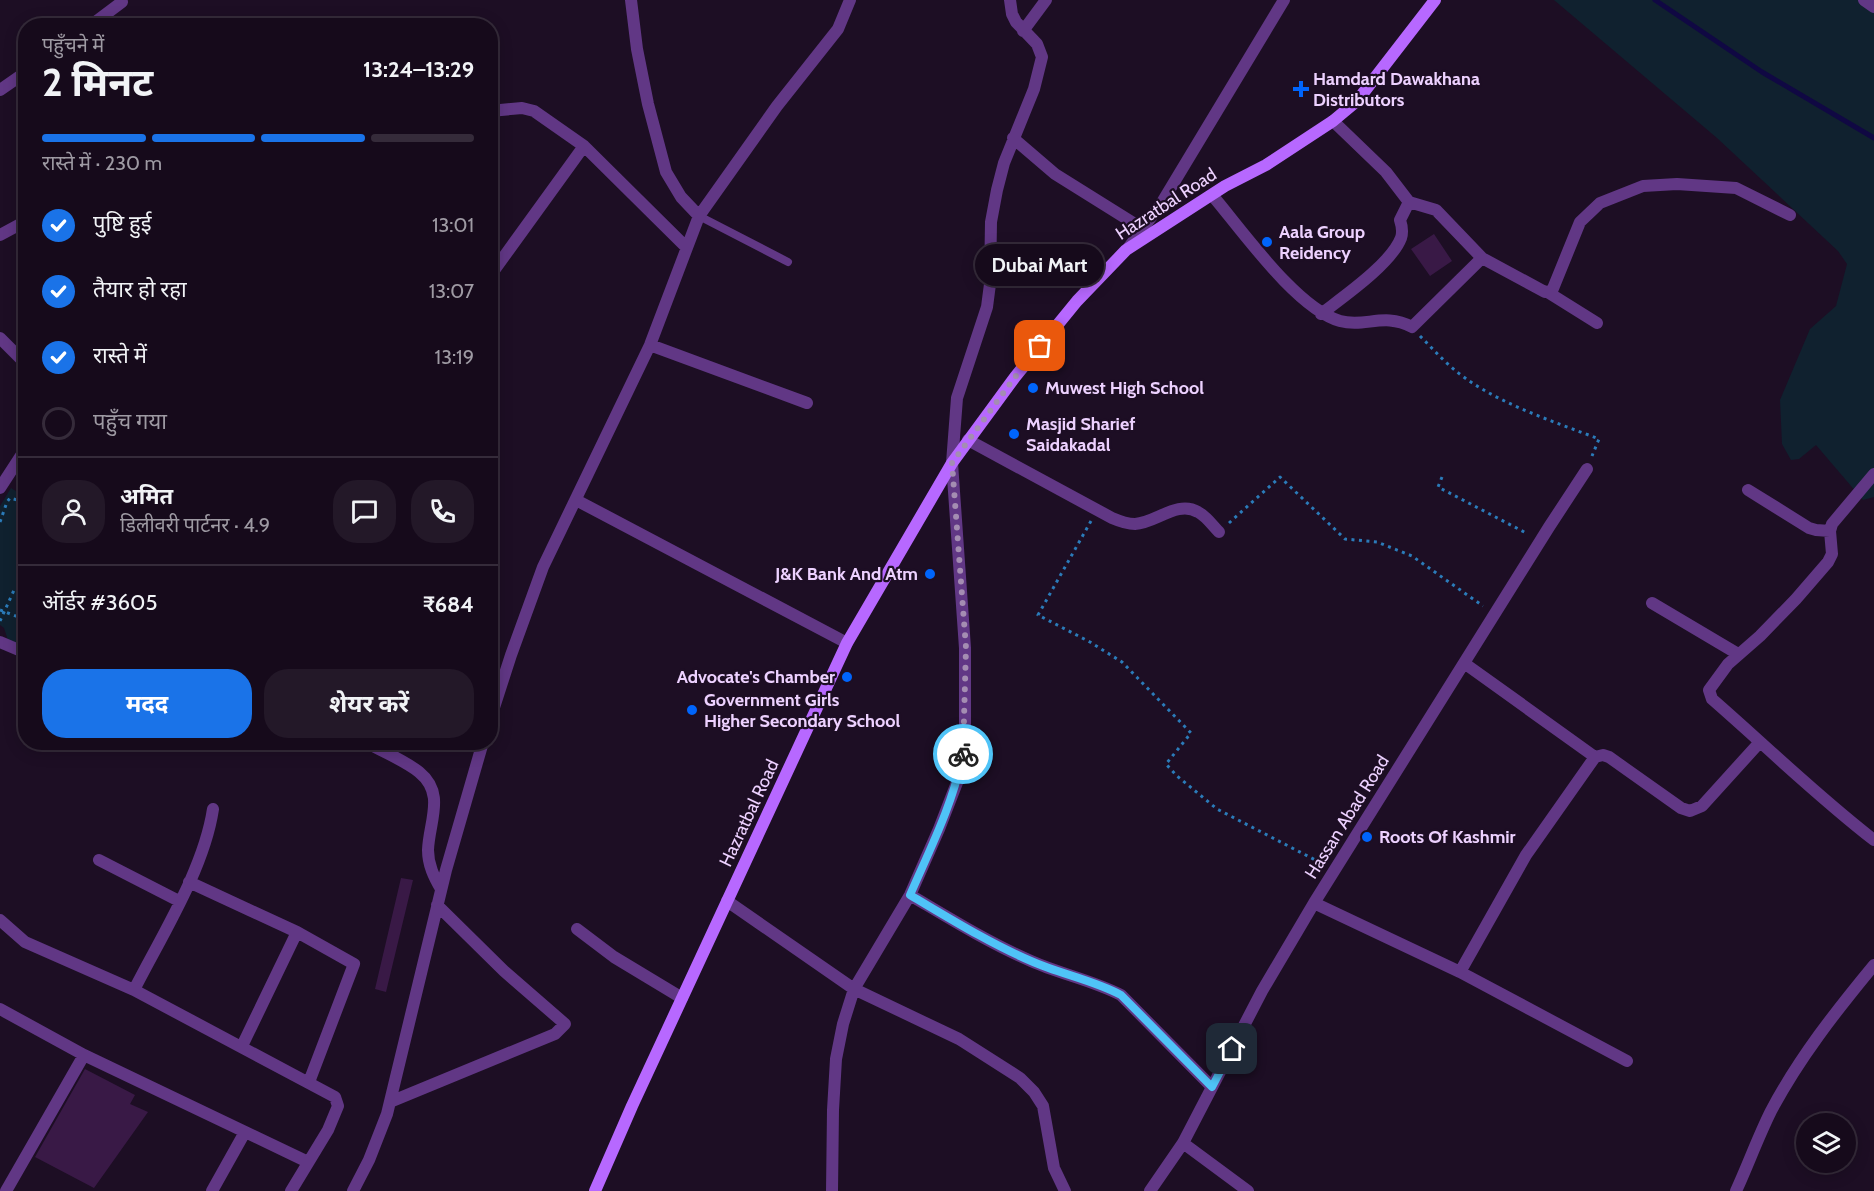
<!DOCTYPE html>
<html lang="hi">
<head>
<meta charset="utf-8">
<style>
  :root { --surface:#160a1b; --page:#231828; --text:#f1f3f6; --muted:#9e9aa3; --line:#352b3a; --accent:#1a73e8 }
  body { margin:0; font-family:Cabin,"Noto Sans Devanagari",sans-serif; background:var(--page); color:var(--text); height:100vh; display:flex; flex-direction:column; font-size:22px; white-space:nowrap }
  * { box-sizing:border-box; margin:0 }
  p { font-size:20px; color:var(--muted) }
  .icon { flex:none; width:33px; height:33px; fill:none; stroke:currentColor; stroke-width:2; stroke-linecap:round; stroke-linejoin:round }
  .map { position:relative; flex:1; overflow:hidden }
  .sheet { position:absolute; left:18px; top:18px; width:480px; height:732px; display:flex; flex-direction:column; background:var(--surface); border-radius:24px; box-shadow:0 3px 15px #0003,0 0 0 2px var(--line) }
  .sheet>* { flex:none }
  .controls { position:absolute; left:1796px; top:1113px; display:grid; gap:12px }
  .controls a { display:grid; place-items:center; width:60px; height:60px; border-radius:50%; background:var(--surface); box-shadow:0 3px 15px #0003,0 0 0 2px var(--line); font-size:30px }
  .pin { position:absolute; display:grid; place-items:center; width:51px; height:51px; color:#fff; margin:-26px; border-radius:12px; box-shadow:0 3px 9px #0006 }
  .courier { position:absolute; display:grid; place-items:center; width:60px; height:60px; margin:-30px; border:4px solid #4fc3f7; border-radius:50%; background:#fff; color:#222; box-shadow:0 2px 8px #0007 }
  .bubble { position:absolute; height:42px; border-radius:21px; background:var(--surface); box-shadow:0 3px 15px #0003,0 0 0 2px var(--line); font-size:20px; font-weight:700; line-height:42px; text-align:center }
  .head em { font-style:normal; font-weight:700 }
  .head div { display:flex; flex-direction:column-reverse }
  .head { display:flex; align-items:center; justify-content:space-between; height:102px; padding:0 24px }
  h1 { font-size:39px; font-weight:700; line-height:45px }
  .bar { display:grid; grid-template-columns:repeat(4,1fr); gap:9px 6px; align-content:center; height:72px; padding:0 24px }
  .bar i { height:8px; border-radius:4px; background:var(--line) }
  .bar .active { background:var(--accent) }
  .bar p { grid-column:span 4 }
  .line { display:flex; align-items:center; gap:15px; padding:0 24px; border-top:2px solid var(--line) }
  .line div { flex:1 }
  .round { display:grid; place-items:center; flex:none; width:63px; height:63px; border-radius:24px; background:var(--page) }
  ol { padding:0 24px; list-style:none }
  li { display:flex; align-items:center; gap:18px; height:66px }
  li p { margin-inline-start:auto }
  li .icon { padding:6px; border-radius:50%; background:var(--accent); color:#fff; stroke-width:4 }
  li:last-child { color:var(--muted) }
  li i { width:33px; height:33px; border:3px solid var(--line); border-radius:50% }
  .button { display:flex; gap:12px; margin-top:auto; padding:12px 24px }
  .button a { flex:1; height:69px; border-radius:24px; background:var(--accent); color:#fff; font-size:24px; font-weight:700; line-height:69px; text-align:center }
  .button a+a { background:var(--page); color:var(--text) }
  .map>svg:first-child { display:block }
  .green { fill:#10212f }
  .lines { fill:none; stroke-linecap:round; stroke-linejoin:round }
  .stream { stroke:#100843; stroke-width:5 }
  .building { fill:#391946 }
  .path { stroke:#2b7bb9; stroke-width:3; stroke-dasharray:3 4.5; stroke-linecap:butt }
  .lane { stroke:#613785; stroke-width:8 }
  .street { stroke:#613785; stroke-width:12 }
  .secondary { stroke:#b768ff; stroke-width:12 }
  .done { stroke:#a48db2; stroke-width:6; stroke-dasharray:0 10.8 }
  .route { stroke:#4fc3f7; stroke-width:8 }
  .poi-dot { fill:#0065fc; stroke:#1d0e24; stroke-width:2 }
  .labels { text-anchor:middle; stroke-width:4.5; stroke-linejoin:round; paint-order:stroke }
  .poi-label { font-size:18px; font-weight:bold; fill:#edd1ff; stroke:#1d0e24; text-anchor:start }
  .street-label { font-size:18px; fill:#edd1ff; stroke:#1d0e24 }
</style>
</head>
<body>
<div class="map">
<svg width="1874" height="1191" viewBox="0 0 1874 1191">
  <rect width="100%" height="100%" fill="#1d0e24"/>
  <path class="green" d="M 1554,0 L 1874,0 L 1874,497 L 1863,500 L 1816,445 L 1799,459 L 1791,460 L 1782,444 L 1780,400 L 1810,329 L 1836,306 L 1847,264 L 1838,251 L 1717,138 Z
    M 11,488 L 25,497 L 25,645 L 8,640 L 4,628 L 0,625 L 0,506 Z"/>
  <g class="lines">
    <path class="stream" d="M 1655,0 L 1762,72 L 1874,138"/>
  </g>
  <path class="building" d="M 1434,234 L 1452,261 L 1430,276 L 1411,249 Z
    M 401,878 L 413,880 L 386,992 L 375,989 Z
    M 85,1069 L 135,1095 L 130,1104 L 148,1112 L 94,1188 L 35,1157 Z"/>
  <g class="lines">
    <path class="path" d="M 1420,336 C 1430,346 1439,356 1450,366 C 1489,401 1550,420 1599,439 L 1592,456
      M 1442,477 L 1438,487 L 1528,534
      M 1091,521 L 1038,615 L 1090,642 L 1122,662 L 1191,733 L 1166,764 L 1177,776 L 1217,809 L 1323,864
      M 0,522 L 7,502 L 10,498 L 17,500 L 26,510
      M 1229,523 L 1280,477 L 1345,539 L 1377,542 L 1412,556 L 1483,606
      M 0,610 L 26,620
      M 0,621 L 15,588"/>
    <path class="lane" d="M 699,216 L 788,262"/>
    <path class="street" d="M 631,0 L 637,49 L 648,104 L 666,172 L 681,197 L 699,216
      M 1864,0 L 1874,7
      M 90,26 L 122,2
      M 1023,31 L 1046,0
      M 0,90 L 26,72
      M 490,111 L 522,108 L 534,111 L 584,146 L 687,248
      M 1333,121 L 1386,172 L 1409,202 L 1436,210 L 1482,258
      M 1013,138 L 1055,174 L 1143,229
      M 1212,195 C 1242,230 1296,308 1340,321 C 1365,328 1384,312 1412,327 L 1482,258 L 1545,292 L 1552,291 L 1580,222 L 1600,203 L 1643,186 L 1677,184 L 1736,188 L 1790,215
      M 0,235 L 26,221
      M 1129,247 L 1161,204 L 1284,0
      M 490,276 L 584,146
      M 1549,293 L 1597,323
      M 1321,314 C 1343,297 1391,264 1401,238 C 1403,232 1402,226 1400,220 L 1409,202
      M 0,338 L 26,364
      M 650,345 L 807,403
      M 968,440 L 1112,518 C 1119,521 1127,524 1135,524 C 1156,523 1177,500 1198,512 C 1206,516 1213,526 1219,532
      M 1874,474 L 1832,524 L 1830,531 L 1832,554 L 1828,562 L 1796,599 L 1760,636 L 1728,664 L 1709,690 L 1712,699 C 1766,746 1817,796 1874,840
      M 0,488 L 26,448
      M 1748,490 L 1809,528 L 1816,530 L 1830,531
      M 576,500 L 847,643
      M 1652,603 L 1738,654
      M 0,642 L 26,653
      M 1464,663 L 1595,757
      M 490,720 L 511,655 L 543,567 L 650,345 L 699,216 L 777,106 L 838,29 L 850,0
      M 366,742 C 383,752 404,760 419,772 C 446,794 429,821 428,850 C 428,865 434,877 441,889
      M 99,860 L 179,901
      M 189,882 L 297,932 L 354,964 L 309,1082
      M 910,895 C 949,918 989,943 1031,961 C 1060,974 1092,980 1121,995 L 1212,1087
      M 727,901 L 854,989 L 959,1039 L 1020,1078 L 1034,1092 L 1043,1106 L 1054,1168 L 1065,1191
      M 1314,903 L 1460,972 L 1627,1061
      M 0,920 L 25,942 L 134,990 L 335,1097 L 338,1106 L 328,1130 L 291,1191
      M 577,929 L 614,957 L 682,998
      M 1460,972 L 1526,855 L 1595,757 L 1603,755 L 1609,757 L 1681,808 L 1690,811 L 1702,806 L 1760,742
      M 134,990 C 162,935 204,869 213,809
      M 0,1009 L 84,1055 L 308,1162
      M 242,1046 L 297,932
      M 390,1102 L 555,1034 L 565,1024 L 504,971 L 437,905
      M 1183,1143 L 1248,1191
      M 6,1191 L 84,1055
      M 212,1191 L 245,1132
      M 353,1191 L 369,1160 L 387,1114 L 446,870 L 483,742
      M 832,1191 L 833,1110 L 836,1059 L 843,1024 L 854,989 L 910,895 L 939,829 L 958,780 L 965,747 L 965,648 L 952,463 L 957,398 L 987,307 L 990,284 L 991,222 L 997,190 L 1004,163 L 1034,89 L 1042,57 L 1037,44 L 1016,22 L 1012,14 L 1010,0
      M 1150,1191 L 1183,1143 L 1262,991 L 1314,903 L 1549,527 L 1587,469
      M 1736,1191 C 1748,1165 1758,1137 1771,1111 C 1799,1058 1836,1011 1874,965"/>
    <path class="secondary" d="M 595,1191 L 632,1106 L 847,643 L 952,463 L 1015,377 L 1077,301 L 1126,250 L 1225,186 L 1266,165 L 1333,121 L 1357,101 L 1435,0"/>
  </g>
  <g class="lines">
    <path class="done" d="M 963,754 L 966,648 L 952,463 L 1015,377 L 1040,346"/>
    <path class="route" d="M 963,754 C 953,804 930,849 910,895 C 949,918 989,943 1031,961 C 1060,974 1093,980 1121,995 L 1212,1087 L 1232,1049"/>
  </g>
  <g class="poi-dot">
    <path d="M1298 80h6v6h6v6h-6v6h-6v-6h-6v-6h6z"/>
    <circle cx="1267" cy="242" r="6"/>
    <circle cx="1033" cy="388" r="6"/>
    <circle cx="1014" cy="434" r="6"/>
    <circle cx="930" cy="574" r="6"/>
    <circle cx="847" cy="677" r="6"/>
    <circle cx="692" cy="710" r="6"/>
    <circle cx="1367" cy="837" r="6"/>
  </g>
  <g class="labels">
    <g class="poi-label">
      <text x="1313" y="85">Hamdard Dawakhana<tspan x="1313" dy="21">Distributors</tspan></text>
      <text x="1279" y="238">Aala Group<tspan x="1279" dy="21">Reidency</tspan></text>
      <text x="1045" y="394">Muwest High School</text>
      <text x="1026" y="430">Masjid Sharief<tspan x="1026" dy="21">Saidakadal</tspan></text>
      <text x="918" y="580" text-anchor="end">J&amp;K Bank And Atm</text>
      <text x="835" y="683" text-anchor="end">Advocate's Chamber</text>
      <text x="704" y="706">Government Girls<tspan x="704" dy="21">Higher Secondary School</tspan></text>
      <text x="1379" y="843">Roots Of Kashmir</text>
    </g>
    <g class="street-label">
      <text transform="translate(1166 204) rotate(-33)" y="6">Hazratbal Road</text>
      <text transform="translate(749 813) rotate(-65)" y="6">Hazratbal Road</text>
      <text transform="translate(1347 817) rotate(-58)" y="6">Hassan Abad Road</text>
    </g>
  </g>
</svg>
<div class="controls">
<a><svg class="icon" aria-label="layers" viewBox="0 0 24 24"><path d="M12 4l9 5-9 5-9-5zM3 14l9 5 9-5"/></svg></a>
</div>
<div class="pin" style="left:1040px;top:346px;background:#ea580c"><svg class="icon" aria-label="bag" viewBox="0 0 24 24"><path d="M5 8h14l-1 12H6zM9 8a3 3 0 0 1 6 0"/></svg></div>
<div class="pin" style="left:1232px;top:1049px;background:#1f2937"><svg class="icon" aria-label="home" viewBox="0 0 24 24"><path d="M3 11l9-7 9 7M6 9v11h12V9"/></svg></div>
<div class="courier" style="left:963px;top:754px"><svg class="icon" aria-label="bike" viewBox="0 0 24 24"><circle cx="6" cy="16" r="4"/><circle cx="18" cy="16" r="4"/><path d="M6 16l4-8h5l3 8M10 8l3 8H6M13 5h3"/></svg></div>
<div class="bubble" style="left:975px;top:244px;width:129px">Dubai Mart</div>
<section class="sheet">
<div class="head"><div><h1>2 मिनट</h1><p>पहुँचने में</p></div><em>13:24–13:29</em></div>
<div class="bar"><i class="active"></i><i class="active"></i><i class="active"></i><i></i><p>रास्ते में · 230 m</p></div>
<ol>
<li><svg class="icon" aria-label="check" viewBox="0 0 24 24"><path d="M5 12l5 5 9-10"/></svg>पुष्टि हुई<p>13:01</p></li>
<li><svg class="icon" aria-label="check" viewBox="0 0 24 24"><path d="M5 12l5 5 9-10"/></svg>तैयार हो रहा<p>13:07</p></li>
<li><svg class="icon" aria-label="check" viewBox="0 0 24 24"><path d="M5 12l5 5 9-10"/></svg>रास्ते में<p>13:19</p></li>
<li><i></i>पहुँच गया</li>
</ol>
<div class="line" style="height:108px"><a class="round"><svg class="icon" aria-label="person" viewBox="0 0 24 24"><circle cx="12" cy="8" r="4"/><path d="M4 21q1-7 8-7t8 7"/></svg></a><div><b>अमित</b><p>डिलीवरी पार्टनर · 4.9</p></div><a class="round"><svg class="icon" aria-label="chat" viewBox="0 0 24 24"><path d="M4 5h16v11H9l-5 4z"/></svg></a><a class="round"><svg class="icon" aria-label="phone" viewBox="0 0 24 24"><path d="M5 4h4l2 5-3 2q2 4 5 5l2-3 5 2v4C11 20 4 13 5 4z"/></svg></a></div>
<div class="line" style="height:78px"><div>ऑर्डर #3605</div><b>₹684</b></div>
<div class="button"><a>मदद</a><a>शेयर करें</a></div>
</section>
</div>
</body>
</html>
